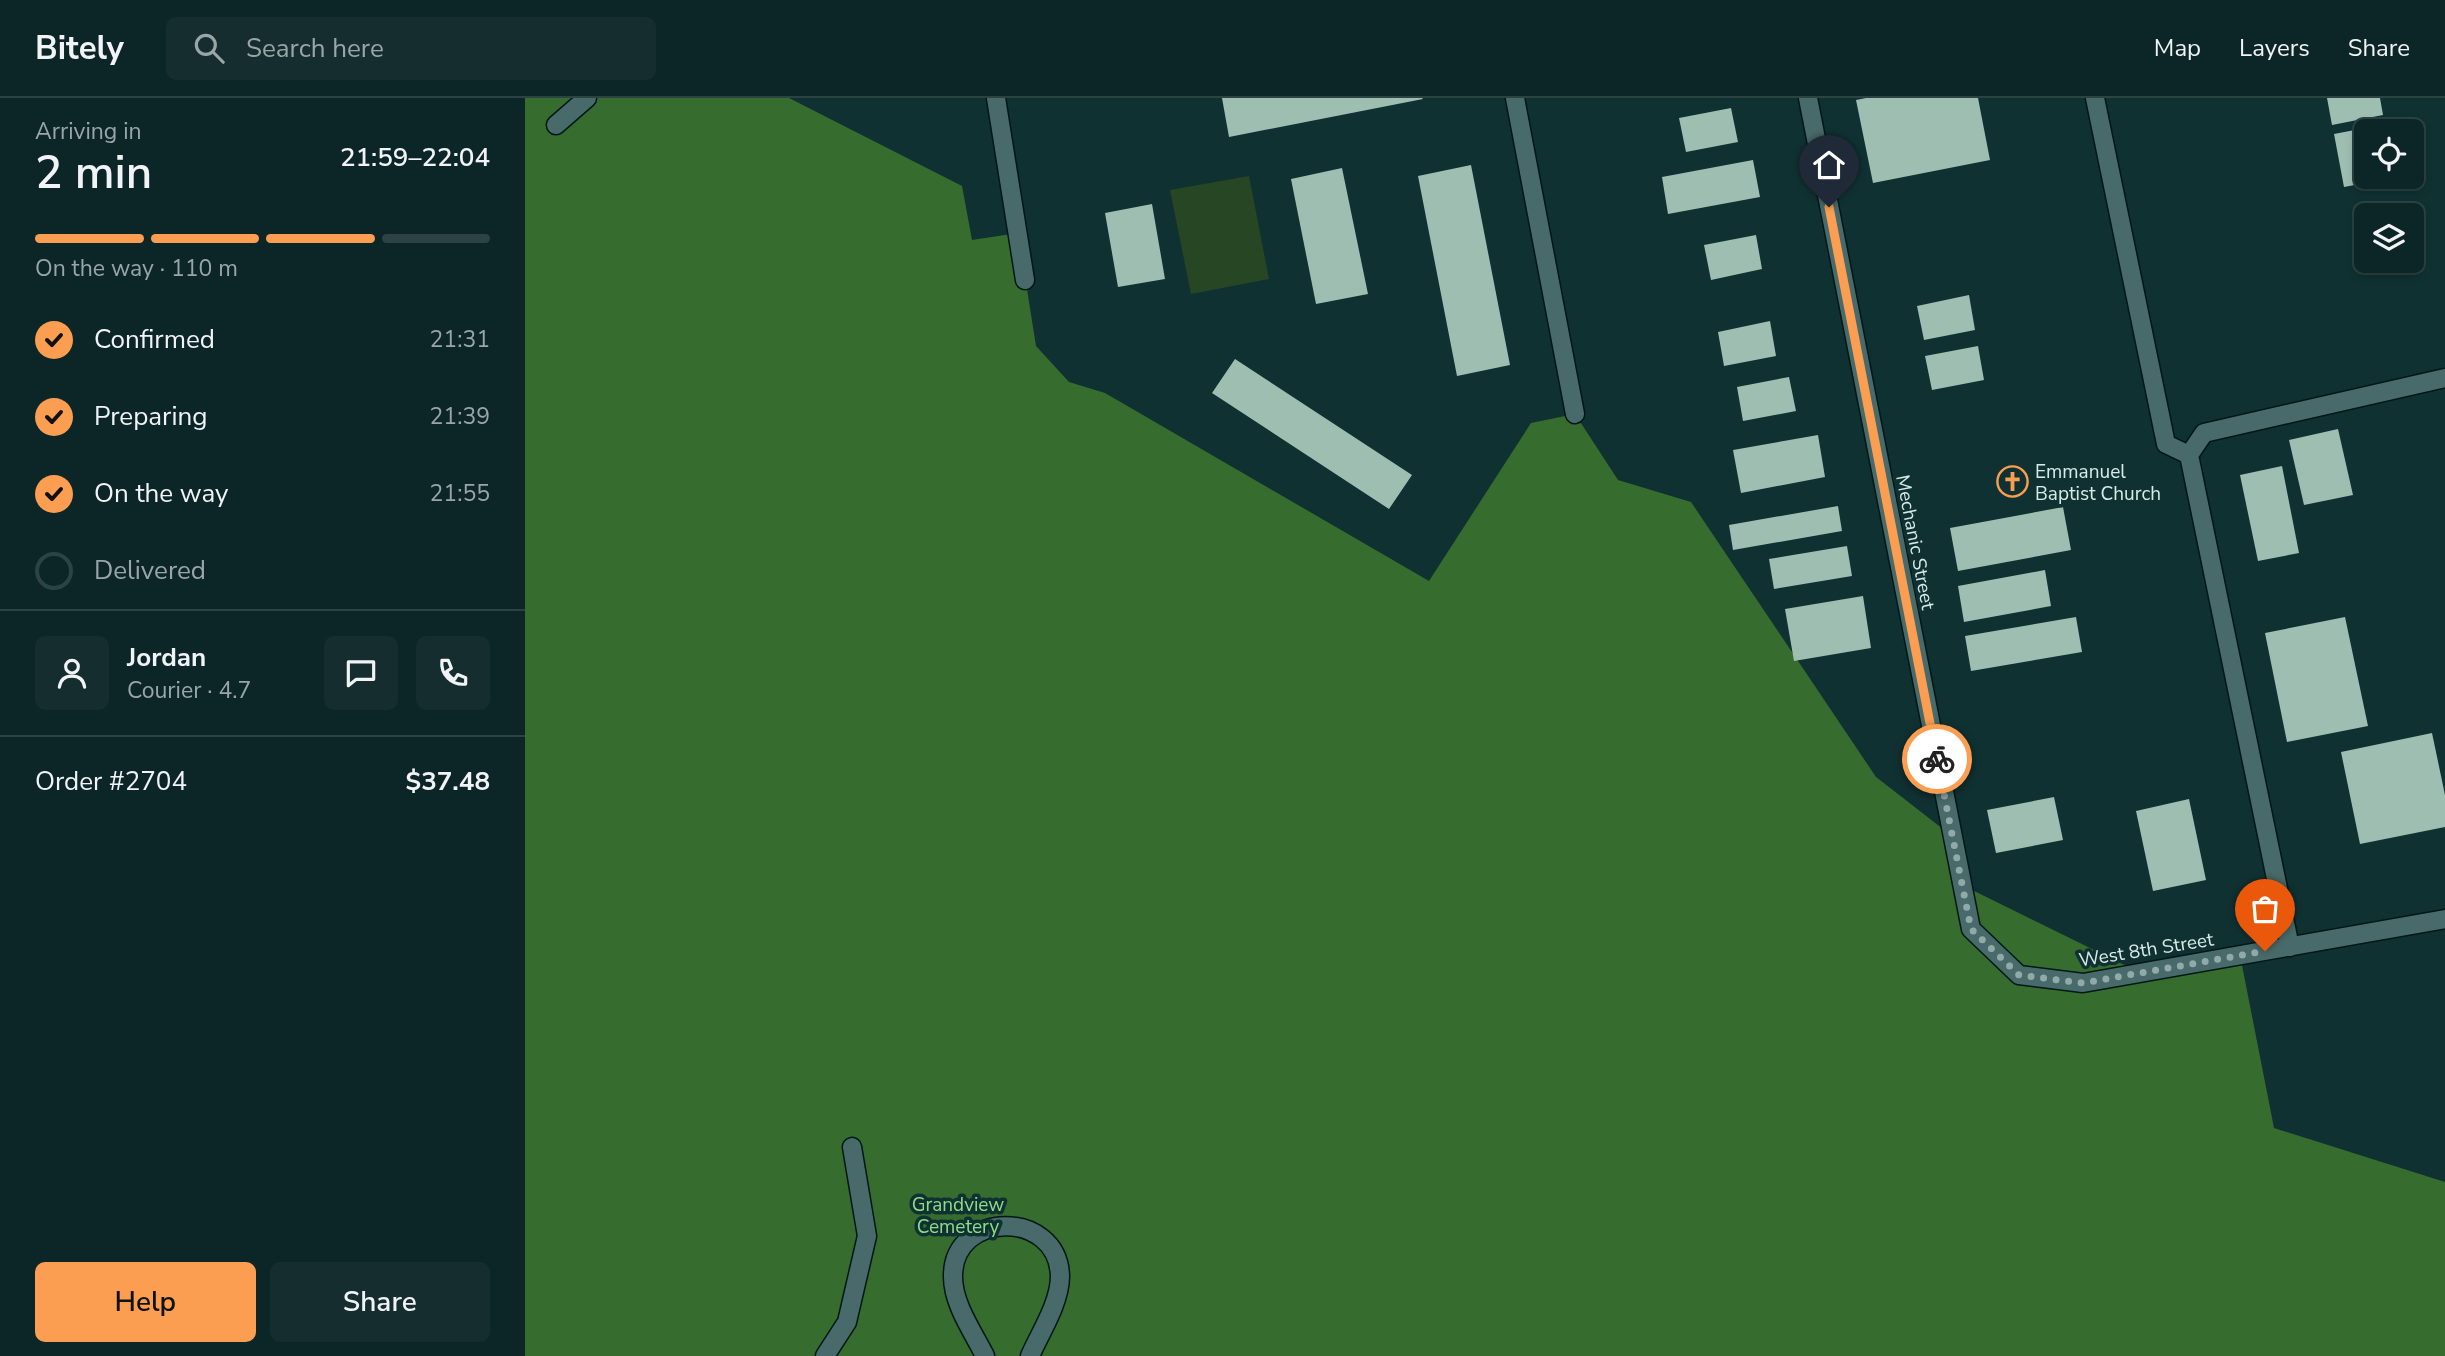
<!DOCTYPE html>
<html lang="en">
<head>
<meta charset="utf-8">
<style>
  :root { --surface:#0c2526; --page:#152d2e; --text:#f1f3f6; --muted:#9aa5a7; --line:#2c4243; --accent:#fb9e51 }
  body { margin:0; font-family:"Nunito Sans",sans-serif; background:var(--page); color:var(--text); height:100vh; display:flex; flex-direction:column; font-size:26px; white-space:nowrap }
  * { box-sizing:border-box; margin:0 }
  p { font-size:23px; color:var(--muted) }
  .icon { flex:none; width:38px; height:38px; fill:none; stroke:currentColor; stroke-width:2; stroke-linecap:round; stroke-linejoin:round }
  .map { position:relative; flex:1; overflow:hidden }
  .side { display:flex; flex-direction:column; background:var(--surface); width:525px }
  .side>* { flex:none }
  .fabs { position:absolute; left:1829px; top:21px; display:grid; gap:14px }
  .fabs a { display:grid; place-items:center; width:70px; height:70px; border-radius:10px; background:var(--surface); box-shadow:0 4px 10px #0003,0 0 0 2px var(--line); font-size:35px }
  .pin { position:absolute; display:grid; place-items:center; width:60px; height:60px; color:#fff; margin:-72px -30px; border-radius:50% 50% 50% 0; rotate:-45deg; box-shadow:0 0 7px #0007 }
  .pin .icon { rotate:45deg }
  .courier { position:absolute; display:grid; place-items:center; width:70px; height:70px; margin:-35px; border:5px solid #fb9e51; border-radius:50%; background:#fff; color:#222; box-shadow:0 2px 9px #0007 }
  .head em { font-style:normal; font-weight:600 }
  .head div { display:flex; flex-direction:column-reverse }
  .head { display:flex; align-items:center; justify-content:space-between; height:119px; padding:0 35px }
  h1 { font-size:46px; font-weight:600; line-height:52px }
  .bar { display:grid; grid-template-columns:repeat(4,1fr); gap:10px 7px; align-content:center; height:84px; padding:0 35px }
  .bar i { height:9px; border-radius:5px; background:var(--line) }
  .bar .selected { background:var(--accent) }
  .bar p { grid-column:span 4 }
  .line { display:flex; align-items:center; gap:18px; padding:0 35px; border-top:2px solid var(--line) }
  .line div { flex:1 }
  .round { display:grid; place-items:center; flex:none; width:74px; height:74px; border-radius:10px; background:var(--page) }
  ol { padding:0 35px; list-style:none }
  li { display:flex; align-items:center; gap:21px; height:77px }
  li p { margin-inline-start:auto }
  li .icon { padding:7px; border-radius:50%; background:var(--accent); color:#111; stroke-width:4 }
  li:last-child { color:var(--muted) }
  li i { width:38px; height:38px; border:4px solid var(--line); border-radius:50% }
  .button { display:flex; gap:14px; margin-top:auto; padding:14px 35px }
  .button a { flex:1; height:80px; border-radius:10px; background:var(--accent); color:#111; font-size:28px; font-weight:600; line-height:80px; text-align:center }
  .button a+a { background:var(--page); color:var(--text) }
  header { display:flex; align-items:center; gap:42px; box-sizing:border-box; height:98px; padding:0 35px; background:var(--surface); border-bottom:2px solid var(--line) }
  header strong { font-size:33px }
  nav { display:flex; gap:38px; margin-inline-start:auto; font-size:24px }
  .search { width:490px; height:63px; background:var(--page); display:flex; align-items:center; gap:18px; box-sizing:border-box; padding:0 24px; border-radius:10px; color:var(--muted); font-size:26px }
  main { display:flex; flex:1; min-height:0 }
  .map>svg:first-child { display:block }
  .green { fill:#274623 }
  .forest { fill:#366d2f }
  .building { fill:#9fbeb2 }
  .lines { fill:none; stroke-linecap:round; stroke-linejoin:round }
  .minor-casing { stroke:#011818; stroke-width:21 }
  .minor { stroke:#496a6a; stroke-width:18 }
  .done { stroke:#92a9aa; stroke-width:7; stroke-dasharray:0 12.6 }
  .route { stroke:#fb9e51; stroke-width:9 }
  .labels { text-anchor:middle; stroke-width:7; stroke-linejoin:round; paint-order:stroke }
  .poi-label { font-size:19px; fill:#d8eaea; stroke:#103132; text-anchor:start }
  .street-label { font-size:19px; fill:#d8eaea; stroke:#103132 }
  .park-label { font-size:19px; fill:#90dc85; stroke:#103132 }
</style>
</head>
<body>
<header>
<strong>Bitely</strong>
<div class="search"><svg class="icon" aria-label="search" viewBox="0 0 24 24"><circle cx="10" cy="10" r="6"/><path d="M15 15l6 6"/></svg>Search here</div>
<nav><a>Map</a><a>Layers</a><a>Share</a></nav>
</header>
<main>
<section class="side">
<div class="head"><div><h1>2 min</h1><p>Arriving in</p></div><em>21:59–22:04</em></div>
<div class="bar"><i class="selected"></i><i class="selected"></i><i class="selected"></i><i></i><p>On the way · 110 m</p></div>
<ol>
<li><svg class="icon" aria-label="check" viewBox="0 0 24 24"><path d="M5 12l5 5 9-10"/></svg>Confirmed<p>21:31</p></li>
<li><svg class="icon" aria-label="check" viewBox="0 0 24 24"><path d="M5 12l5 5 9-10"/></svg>Preparing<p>21:39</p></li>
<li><svg class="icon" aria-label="check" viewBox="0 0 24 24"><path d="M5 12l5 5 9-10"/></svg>On the way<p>21:55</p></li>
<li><i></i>Delivered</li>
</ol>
<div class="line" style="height:126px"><a class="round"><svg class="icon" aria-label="person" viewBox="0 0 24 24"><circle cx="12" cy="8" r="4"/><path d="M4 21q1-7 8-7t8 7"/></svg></a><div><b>Jordan</b><p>Courier · 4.7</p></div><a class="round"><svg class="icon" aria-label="chat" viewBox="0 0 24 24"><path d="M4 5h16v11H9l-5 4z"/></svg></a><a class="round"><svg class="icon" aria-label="phone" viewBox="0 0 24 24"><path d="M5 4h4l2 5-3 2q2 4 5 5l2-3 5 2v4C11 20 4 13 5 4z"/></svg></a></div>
<div class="line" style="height:91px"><div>Order #2704</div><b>$37.48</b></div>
<div class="button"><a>Help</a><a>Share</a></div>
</section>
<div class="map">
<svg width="1920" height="1258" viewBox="0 0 1920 1258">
  <rect width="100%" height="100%" fill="#103132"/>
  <path class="green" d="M 724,78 L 744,181 L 666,196 L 645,92 Z"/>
  <path class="forest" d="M 0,0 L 264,0 L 437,88 L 447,142 L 493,135 L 511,248 L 544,284 L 580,295 L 904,483 L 1006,325 L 1050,316 L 1093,382 L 1166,404 L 1351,679 L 1427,738 L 1437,787 L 1616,875 L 1715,857 L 1749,1030 L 1920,1084 L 1920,1258 L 0,1258 Z"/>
  <path class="building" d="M 697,0 L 897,0 L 898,1 L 704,39 Z
    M 1341,0 L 1453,0 L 1465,62 L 1348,85 L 1331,2 Z
    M 1802,0 L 1855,0 L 1858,17 L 1807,27 Z
    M 1206,10 L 1213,44 L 1161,54 L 1154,20 Z
    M 1861,26 L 1862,33 L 1841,33 L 1841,79 L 1867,80 L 1819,89 L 1809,36 Z
    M 1228,62 L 1235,99 L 1143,116 L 1137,79 Z
    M 946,67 L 985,267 L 932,278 L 893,78 Z
    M 817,70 L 843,196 L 791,206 L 766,81 Z
    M 627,106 L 640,181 L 593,189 L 580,115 Z
    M 1231,137 L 1237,171 L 1186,182 L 1179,147 Z
    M 1444,197 L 1450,232 L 1399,242 L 1392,208 Z
    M 1245,223 L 1251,258 L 1199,268 L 1193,234 Z
    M 1453,248 L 1459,282 L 1407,292 L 1400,258 Z
    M 710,261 L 887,377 L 864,411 L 687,295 Z
    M 1264,279 L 1271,313 L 1218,323 L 1212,289 Z
    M 1813,331 L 1828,397 L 1779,407 L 1764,342 Z
    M 1293,337 L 1300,379 L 1216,395 L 1208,352 Z
    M 1757,368 L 1774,455 L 1733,463 L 1715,377 Z
    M 1313,408 L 1317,433 L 1208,452 L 1204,427 Z
    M 1538,409 L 1546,452 L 1433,473 L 1425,430 Z
    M 1322,448 L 1327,478 L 1249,491 L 1244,461 Z
    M 1520,472 L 1526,508 L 1439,524 L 1433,488 Z
    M 1338,498 L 1346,550 L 1269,563 L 1260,511 Z
    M 1551,519 L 1557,554 L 1446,573 L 1440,538 Z
    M 1820,519 L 1843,628 L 1762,644 L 1740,535 Z
    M 1907,635 L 1920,697 L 1920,729 L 1835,746 L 1816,654 Z
    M 1529,699 L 1538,742 L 1471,755 L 1462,712 Z
    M 1664,701 L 1681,782 L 1628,793 L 1611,713 Z"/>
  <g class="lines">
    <defs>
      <path id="minor" d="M 471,0 L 500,182
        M 990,0 L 1050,316
        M 1283,0 L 1446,831 L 1494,877 L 1558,885 L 1920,821
        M 1570,0 L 1641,346 L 1664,357
        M 31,27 L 62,0
        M 1765,849 L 1664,357 L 1679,335 L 1920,280
        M 300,1258 L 322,1224 L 342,1138 L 327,1049
        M 460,1258 C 448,1234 428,1206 428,1179 C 427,1112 533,1111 535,1178 C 535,1205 515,1235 505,1258"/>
    </defs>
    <use href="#minor" class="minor-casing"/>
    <use href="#minor" class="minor"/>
  </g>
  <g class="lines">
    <path class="done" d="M 1412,661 L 1446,831 L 1494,877 L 1558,885 L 1740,853"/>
    <path class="route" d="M 1304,109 L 1412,661"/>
  </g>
  <defs>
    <symbol id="church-ring" viewBox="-11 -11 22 22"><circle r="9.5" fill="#103132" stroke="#fb9e51" stroke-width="1.5"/><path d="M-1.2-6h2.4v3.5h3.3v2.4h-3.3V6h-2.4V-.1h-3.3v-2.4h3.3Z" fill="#fb9e51"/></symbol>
  </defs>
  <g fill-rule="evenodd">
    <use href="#church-ring" x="1470" y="366" width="35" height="35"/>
  </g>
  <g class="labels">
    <g class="poi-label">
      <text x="1510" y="380">Emmanuel<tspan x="1510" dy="22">Baptist Church</tspan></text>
    </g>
    <g class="street-label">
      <text transform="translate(1391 444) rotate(79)" y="7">Mechanic Street</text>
      <text transform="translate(1621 851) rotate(-9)" y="7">West 8th Street</text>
    </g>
    <g class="park-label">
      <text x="433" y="1113">Grandview<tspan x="433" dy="22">Cemetery</tspan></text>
    </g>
  </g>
</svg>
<div class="fabs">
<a><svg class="icon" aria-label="locate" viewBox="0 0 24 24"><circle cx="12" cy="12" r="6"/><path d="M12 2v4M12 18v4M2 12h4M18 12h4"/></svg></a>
<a><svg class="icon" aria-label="layers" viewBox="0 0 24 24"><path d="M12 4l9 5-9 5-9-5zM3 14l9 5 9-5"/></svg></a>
</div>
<div class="pin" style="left:1740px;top:853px;background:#ea580c"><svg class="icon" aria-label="bag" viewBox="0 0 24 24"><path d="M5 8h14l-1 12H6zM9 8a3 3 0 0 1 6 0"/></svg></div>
<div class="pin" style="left:1304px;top:109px;background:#1f2937"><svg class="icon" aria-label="home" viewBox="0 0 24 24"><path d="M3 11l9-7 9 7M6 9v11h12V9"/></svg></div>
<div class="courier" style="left:1412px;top:661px"><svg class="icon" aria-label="bike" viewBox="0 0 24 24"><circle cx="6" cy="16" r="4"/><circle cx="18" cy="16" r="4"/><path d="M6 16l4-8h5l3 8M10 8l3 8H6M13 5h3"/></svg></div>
</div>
</main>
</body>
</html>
